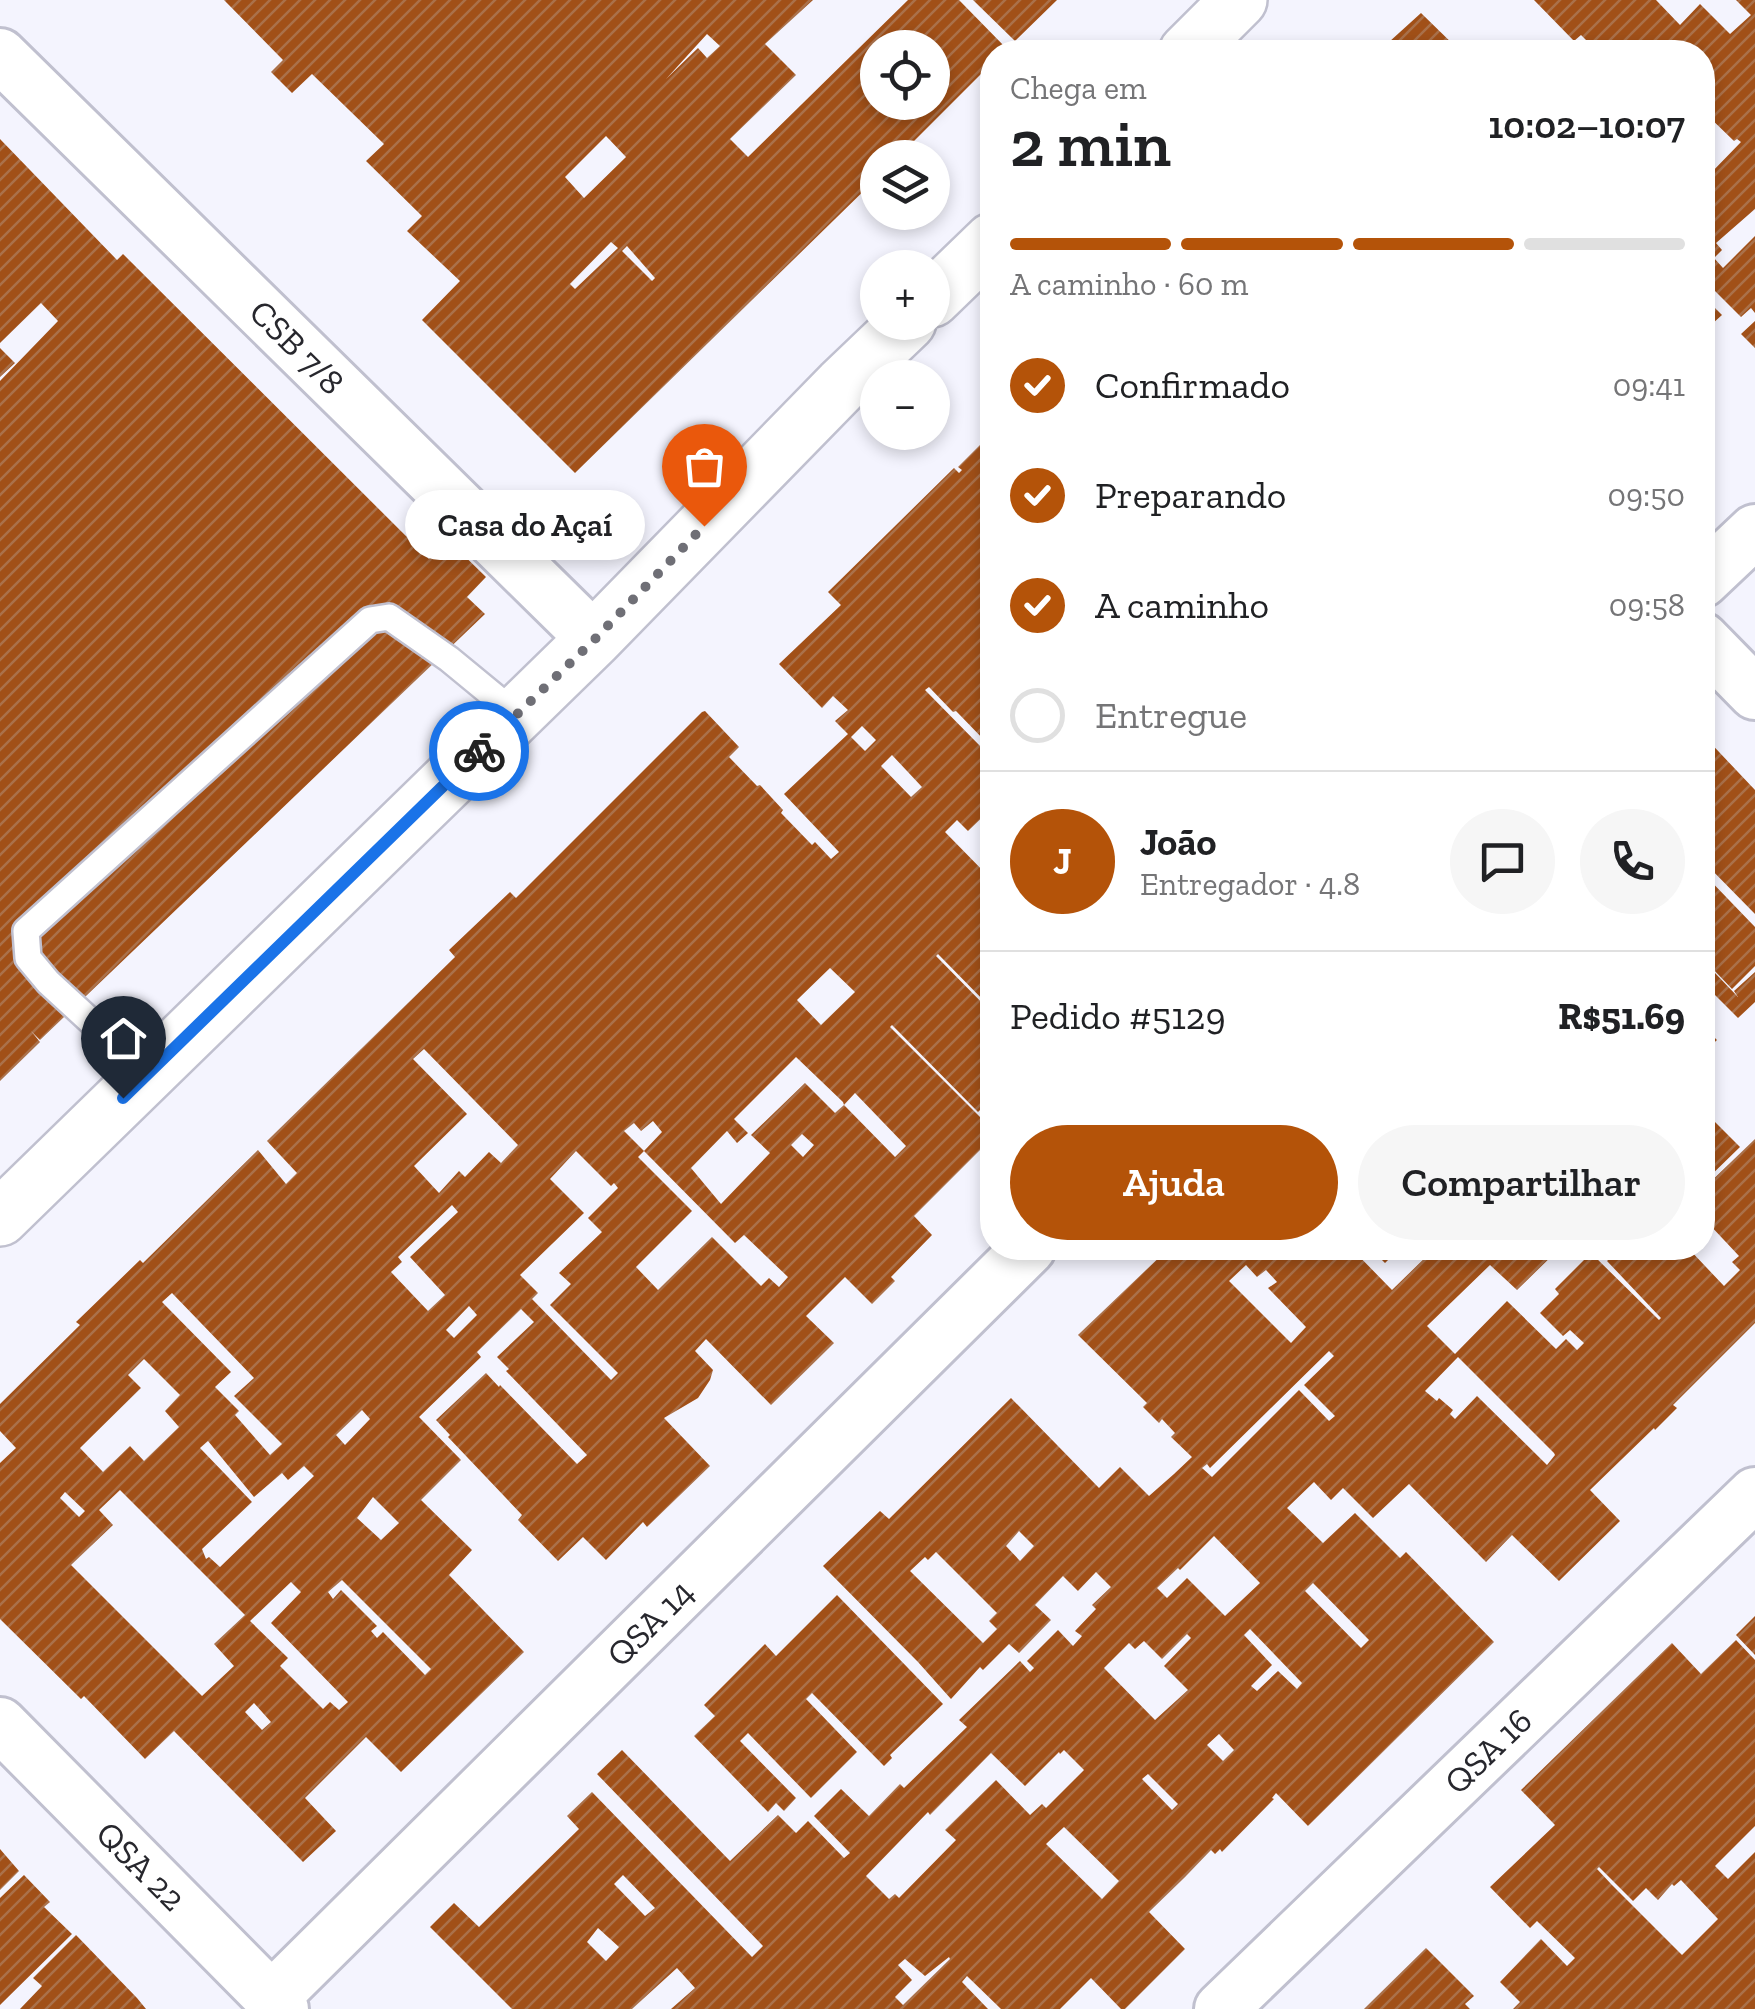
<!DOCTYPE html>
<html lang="pt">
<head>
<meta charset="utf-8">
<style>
  :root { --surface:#fff; --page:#f6f6f6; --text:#202124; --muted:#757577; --line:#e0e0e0; --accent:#b45309 }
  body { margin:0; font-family:"Zilla Slab",serif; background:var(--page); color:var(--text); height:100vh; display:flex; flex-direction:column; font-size:38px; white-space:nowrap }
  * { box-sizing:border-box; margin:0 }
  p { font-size:32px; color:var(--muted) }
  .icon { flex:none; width:55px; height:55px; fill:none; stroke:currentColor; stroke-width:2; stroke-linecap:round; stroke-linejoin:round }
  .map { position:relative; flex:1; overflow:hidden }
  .details { position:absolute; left:980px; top:40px; width:735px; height:1220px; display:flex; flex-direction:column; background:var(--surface); border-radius:40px; box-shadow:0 5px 15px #0003 }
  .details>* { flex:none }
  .tools { position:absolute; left:860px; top:30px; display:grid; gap:20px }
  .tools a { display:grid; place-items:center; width:90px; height:90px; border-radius:50%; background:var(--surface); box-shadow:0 5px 15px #0003; font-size:50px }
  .pin { position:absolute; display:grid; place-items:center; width:85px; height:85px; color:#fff; margin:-102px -42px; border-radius:50% 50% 50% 0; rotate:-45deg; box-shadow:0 0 10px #0007 }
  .pin .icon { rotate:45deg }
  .courier { position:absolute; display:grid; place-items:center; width:100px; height:100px; margin:-50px; border:8px solid #1a73e8; border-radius:50%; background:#fff; color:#222; box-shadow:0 2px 12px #0007 }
  .bubble { position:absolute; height:70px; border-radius:35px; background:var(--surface); box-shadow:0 5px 15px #0003; font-size:32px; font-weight:600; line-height:70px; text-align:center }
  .head em { font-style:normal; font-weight:600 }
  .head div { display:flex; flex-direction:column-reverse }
  .head { display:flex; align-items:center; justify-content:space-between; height:170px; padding:0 30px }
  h1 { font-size:65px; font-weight:600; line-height:75px }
  .bar { display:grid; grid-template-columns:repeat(4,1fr); gap:15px 10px; align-content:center; height:120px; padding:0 30px }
  .bar i { height:12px; border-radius:8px; background:var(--line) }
  .bar .active { background:var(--accent) }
  .bar p { grid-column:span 4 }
  .line { display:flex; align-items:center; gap:25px; padding:0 30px; border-top:2px solid var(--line) }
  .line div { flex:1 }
  .round { display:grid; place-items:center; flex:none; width:105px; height:105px; border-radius:52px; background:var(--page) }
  ol { padding:0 30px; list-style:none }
  li { display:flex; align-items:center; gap:30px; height:110px }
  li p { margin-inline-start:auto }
  li .icon { padding:10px; border-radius:50%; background:var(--accent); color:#fff; stroke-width:4 }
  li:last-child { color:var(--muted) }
  li i { width:55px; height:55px; border:5px solid var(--line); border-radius:50% }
  .button { display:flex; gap:20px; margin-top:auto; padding:20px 30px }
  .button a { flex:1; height:115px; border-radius:60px; background:var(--accent); color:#fff; font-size:40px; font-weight:600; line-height:115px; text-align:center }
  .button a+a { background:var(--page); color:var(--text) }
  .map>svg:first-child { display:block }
  .building { fill:url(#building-hatch); fill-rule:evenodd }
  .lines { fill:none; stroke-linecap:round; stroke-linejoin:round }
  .service-casing { stroke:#c0c0cf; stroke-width:30 }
  .minor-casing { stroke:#c0c0cf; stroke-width:58 }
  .secondary-casing { stroke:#c0c0cf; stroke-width:60 }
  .service { stroke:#fff; stroke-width:25 }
  .minor { stroke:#fff; stroke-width:52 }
  .secondary { stroke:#fff; stroke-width:55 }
  .done { stroke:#6f6f76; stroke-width:10; stroke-dasharray:0 18 }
  .route { stroke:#1a73e8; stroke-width:12 }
  .labels { text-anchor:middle; stroke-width:10; stroke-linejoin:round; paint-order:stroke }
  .street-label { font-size:35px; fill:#27272d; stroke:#fff }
</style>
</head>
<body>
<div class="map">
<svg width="1755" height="2009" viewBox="0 0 1755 2009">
  <defs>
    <pattern id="building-hatch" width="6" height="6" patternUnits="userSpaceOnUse" patternTransform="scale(2.5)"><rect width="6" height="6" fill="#a15018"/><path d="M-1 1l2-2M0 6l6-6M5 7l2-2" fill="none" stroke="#aa714a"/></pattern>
  </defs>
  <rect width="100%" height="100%" fill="#f4f4fe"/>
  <path class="building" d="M 224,0 L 813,0 L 765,44 L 796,75 L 730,139 L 748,157 L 908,0 L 959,0 L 1007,49 L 1003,52 L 992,52 L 992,63 L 897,158 L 878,158 L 878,177 L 575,473 L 422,320 L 460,281 L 407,231 L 422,216 L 366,161 L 384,144 L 312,74 L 292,93 L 271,72 L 283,60 ZM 707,34 L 720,46 L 707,58 L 698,48 L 666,79 ZM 878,48 L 932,48 L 932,102 L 878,102 ZM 606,136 L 626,157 L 584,198 L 565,177 ZM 611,242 L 618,248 L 575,289 L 570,284 ZM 627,246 L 655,278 L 652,281 L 622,251 Z
    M 973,0 L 1057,0 L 1015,41 Z
    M 1534,0 L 1656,0 L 1680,25 L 1700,4 L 1730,34 L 1751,15 L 1736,0 L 1755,0 L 1755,209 L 1716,243 L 1722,250 L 1714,258 L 1723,268 L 1755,236 L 1755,313 L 1751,308 L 1741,317 L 1702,278 L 1702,171 L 1708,176 L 1741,142 L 1737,139 L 1734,141 L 1705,113 L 1702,114 L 1702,52 L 1598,52 L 1581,35 L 1574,41 Z
    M 1421,13 L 1461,52 L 1378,52 Z
    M 0,139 L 117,260 L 123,254 L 429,559 L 448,540 L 486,577 L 467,597 L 485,614 L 40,1040 L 31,1031 L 40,1042 L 0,1081 L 0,381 L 58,321 L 41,303 L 0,343 Z
    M 1702,295 L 1722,315 L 1702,333 Z
    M 1755,321 L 1755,348 L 1741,334 Z
    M 0,348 L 15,363 L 0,377 Z
    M 988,437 L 992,441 L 992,808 L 968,831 L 957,820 L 945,832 L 992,880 L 992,1009 L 938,954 L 936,956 L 992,1013 L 992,1098 L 978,1112 L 892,1025 L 890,1027 L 992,1129 L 992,1138 L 914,1216 L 932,1235 L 891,1277 L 895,1281 L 872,1304 L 845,1277 L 806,1316 L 834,1343 L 771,1405 L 706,1339 L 695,1351 L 713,1370 L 710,1380 L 698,1398 L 664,1418 L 710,1466 L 647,1527 L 643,1522 L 606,1560 L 583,1537 L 558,1561 L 518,1520 L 522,1515 L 448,1437 L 450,1435 L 436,1420 L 486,1373 L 499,1387 L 500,1385 L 577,1464 L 587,1455 L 506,1371 L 509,1369 L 497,1357 L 534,1322 L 521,1309 L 477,1352 L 481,1357 L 419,1417 L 461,1460 L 421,1500 L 472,1550 L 449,1575 L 524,1652 L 401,1772 L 366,1737 L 305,1798 L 336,1831 L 303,1862 L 174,1731 L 145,1759 L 84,1696 L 81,1699 L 0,1619 L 0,1463 L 16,1448 L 0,1431 L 0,1404 L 80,1325 L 76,1322 L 140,1260 L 143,1263 L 258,1150 L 286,1184 L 297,1173 L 267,1141 L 455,957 L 449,950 L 510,892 L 516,898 L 702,712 L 705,711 L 739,747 L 729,757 L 757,786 L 760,785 L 783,810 L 781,813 L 812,845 L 815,842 L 831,859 L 839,852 L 784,794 L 848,734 L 835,721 L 848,710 L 833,696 L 822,708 L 779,664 L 841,605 L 828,592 L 954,468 L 959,473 L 962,470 L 958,467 ZM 929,687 L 953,712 L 956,711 L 988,744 L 982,748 L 925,690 ZM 862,726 L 876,740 L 865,751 L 851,737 ZM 892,755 L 922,787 L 911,797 L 881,766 ZM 830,968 L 855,992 L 821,1025 L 797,1000 ZM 424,1049 L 518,1145 L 501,1163 L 489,1152 L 465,1177 L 459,1171 L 439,1193 L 414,1166 L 467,1114 L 413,1059 ZM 796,1057 L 843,1102 L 844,1105 L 835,1113 L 805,1083 L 751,1135 L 770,1153 L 721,1204 L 691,1168 L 727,1131 L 737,1143 L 748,1133 L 734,1119 ZM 855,1093 L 906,1146 L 895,1157 L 844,1105 ZM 653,1121 L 662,1132 L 644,1151 L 735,1243 L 744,1235 L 788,1277 L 779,1287 L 769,1278 L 761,1286 L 712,1237 L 658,1290 L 636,1267 L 692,1211 L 638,1157 L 644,1151 L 624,1131 L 634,1123 L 641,1131 ZM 802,1134 L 814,1145 L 803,1157 L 791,1145 ZM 576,1151 L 611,1186 L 614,1183 L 618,1188 L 588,1218 L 602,1232 L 559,1273 L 571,1284 L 550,1305 L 618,1373 L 611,1380 L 532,1299 L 538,1293 L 520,1275 L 584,1213 L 550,1179 ZM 452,1205 L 458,1212 L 410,1257 L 445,1295 L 428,1311 L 391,1272 L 402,1262 L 398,1257 ZM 172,1293 L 254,1378 L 234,1396 L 282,1444 L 270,1455 L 235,1415 L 239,1411 L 215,1387 L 231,1372 L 162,1302 ZM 469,1306 L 477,1315 L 454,1338 L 446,1330 ZM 144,1359 L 180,1395 L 165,1411 L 179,1427 L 144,1461 L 130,1446 L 103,1472 L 80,1448 L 141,1388 L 128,1375 ZM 362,1410 L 370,1419 L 345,1445 L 336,1435 ZM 208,1441 L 254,1497 L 282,1473 L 288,1480 L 304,1466 L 314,1476 L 220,1567 L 209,1557 L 206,1559 L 202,1549 L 252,1502 L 200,1448 ZM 120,1490 L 245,1615 L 214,1644 L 234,1666 L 202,1696 L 71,1565 L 113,1525 L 99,1510 ZM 65,1492 L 85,1511 L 79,1517 L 60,1498 ZM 373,1497 L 399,1523 L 381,1540 L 357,1518 ZM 342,1580 L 431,1669 L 425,1675 L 383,1632 L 377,1638 L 371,1631 L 377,1626 L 341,1590 L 333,1599 L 328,1592 ZM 291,1582 L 301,1592 L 271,1623 L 348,1702 L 339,1710 L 330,1702 L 323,1709 L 280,1666 L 288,1658 L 250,1621 ZM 254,1703 L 271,1722 L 262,1730 L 245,1712 Z
    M 1702,734 L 1755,790 L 1755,914 L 1702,860 Z
    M 1702,872 L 1755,927 L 1755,966 L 1732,989 L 1713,969 L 1702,979 Z
    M 1755,972 L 1755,1002 L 1738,1018 L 1704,984 L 1715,973 L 1738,997 L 1734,991 Z
    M 1708,1031 L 1717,1040 L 1702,1054 L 1702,1037 Z
    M 1702,1109 L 1740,1147 L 1702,1184 Z
    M 1755,1139 L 1755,1323 L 1673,1405 L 1677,1408 L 1655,1430 L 1654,1428 L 1590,1490 L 1620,1521 L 1559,1581 L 1512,1535 L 1486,1562 L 1409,1484 L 1373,1518 L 1343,1488 L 1331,1500 L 1314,1482 L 1287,1508 L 1323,1543 L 1355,1513 L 1400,1558 L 1406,1552 L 1494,1642 L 1308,1826 L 1276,1793 L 1272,1798 L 1274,1799 L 1222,1852 L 1220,1849 L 1215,1854 L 1211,1850 L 1185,1877 L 1149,1912 L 1185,1949 L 1125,2009 L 1121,2009 L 1091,1978 L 1060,2009 L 1001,2009 L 967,1976 L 962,1982 L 988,2009 L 671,2009 L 695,1988 L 677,1968 L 632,2009 L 512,2009 L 430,1927 L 454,1903 L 479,1927 L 579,1829 L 567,1816 L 592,1792 L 752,1957 L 763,1946 L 597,1774 L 622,1750 L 730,1861 L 778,1815 L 796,1833 L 808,1821 L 844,1858 L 850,1853 L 814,1816 L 841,1789 L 869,1816 L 900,1784 L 904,1788 L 967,1727 L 959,1720 L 1020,1661 L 1030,1672 L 1034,1668 L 1027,1661 L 1058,1630 L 1073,1646 L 1082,1636 L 1075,1631 L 1096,1609 L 1092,1605 L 1111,1587 L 1096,1572 L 1078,1591 L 1063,1576 L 1035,1605 L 1051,1620 L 1049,1622 L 1019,1653 L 1009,1644 L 983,1670 L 980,1667 L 951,1699 L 918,1662 L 823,1566 L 880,1511 L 889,1519 L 1011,1398 L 1099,1488 L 1120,1467 L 1149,1496 L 1174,1474 L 1192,1457 L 1171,1437 L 1175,1433 L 1162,1419 L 1159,1423 L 1143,1407 L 1147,1403 L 1078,1335 L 1169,1248 L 1351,1248 L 1392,1290 L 1431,1252 L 1427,1248 L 1560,1248 L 1517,1290 L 1490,1265 L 1427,1326 L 1455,1354 L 1507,1301 L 1556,1349 L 1566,1339 L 1577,1350 L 1584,1343 L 1570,1330 L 1563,1336 L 1540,1313 L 1559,1294 L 1555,1289 L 1591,1253 L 1659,1320 L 1661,1318 L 1607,1261 L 1620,1248 L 1688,1248 L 1724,1286 L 1740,1270 L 1732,1262 L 1739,1256 L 1708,1223 L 1702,1229 L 1702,1190 ZM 1246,1265 L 1257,1277 L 1266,1270 L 1277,1282 L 1268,1288 L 1306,1327 L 1291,1343 L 1229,1281 ZM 1329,1351 L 1334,1356 L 1304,1385 L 1335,1416 L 1329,1421 L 1299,1390 L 1212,1477 L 1202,1468 L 1207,1464 L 1210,1468 ZM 1458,1357 L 1554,1453 L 1555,1455 L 1547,1465 L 1477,1396 L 1455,1419 L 1450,1414 L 1453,1410 L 1439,1398 L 1437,1401 L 1425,1391 ZM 1019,1531 L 1034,1546 L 1020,1561 L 1006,1546 ZM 1214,1536 L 1260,1583 L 1225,1616 L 1187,1578 L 1167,1598 L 1157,1588 L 1178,1568 L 1180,1570 ZM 936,1552 L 997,1613 L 989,1621 L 997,1629 L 983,1643 L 910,1571 L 925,1557 L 928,1560 ZM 1313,1583 L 1369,1640 L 1361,1648 L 1305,1591 ZM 1250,1629 L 1302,1683 L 1297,1689 L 1278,1671 L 1257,1691 L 1251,1686 L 1272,1665 L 1244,1635 ZM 1187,1634 L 1191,1638 L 1164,1666 L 1188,1690 L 1155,1720 L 1104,1668 L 1129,1643 L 1135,1649 L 1144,1641 L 1162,1659 ZM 1219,1734 L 1234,1750 L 1223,1761 L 1207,1745 ZM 1064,1750 L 1084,1770 L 1046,1808 L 1042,1804 L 1030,1815 L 996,1780 L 945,1830 L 956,1840 L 899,1898 L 895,1894 L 889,1899 L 866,1876 L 928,1812 L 930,1815 L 991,1753 L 1025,1786 L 1059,1752 L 1060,1754 ZM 1148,1774 L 1178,1804 L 1172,1810 L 1142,1779 ZM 1064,1827 L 1119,1881 L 1102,1899 L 1046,1844 ZM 623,1875 L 655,1908 L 645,1916 L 614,1884 ZM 598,1928 L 619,1947 L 606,1961 L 587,1942 ZM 949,1957 L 950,1959 L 903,2005 L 895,1997 L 912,1980 L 898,1965 L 905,1959 L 925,1976 Z
    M 1370,1248 L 1400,1248 L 1385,1263 Z
    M 837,1595 L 943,1704 L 890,1755 L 892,1758 L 884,1766 L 812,1693 L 806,1699 L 857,1752 L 811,1798 L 748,1733 L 740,1741 L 796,1798 L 784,1811 L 776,1803 L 768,1812 L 694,1736 L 715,1716 L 704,1705 L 765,1644 L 776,1656 Z
    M 1755,1616 L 1755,1655 L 1736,1635 Z
    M 1736,1640 L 1755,1660 L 1755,1826 L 1715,1866 L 1728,1879 L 1755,1852 L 1755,2009 L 1513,2009 L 1520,2002 L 1500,1982 L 1541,1939 L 1567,1966 L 1575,1958 L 1537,1921 L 1530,1928 L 1490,1887 L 1555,1825 L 1521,1790 L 1672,1643 L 1701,1674 ZM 1599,1867 L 1633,1901 L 1646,1888 L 1658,1900 L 1672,1884 L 1674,1886 L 1681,1880 L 1718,1919 L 1682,1955 L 1612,1885 L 1597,1869 Z
    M 0,1849 L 19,1871 L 0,1890 Z
    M 24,1875 L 50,1902 L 44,1907 L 72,1934 L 0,2005 L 0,1898 Z
    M 76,1935 L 137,1998 L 146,2009 L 20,2009 L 42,1986 L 33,1978 Z
    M 1426,1948 L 1474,1996 L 1465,2004 L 1470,2009 L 1364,2009 Z"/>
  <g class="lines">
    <defs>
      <path id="service" d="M 148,1074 L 48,982 L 28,958 L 26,931 L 370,620 L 389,617 L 449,659 L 517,715"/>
      <path id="minor" d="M 0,55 L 594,639
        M 1702,581 L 1755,531
        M 1702,639 L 1755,693
        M 0,1724 L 282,2009
        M 271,1999 L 1029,1248
        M 1221,2009 L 1755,1494"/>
      <path id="secondary" d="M 1187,52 L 1239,0
        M 932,299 L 992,241
        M 0,1218 L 594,639 L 842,385 L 908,322"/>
    </defs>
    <use href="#service" class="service-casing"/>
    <use href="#minor" class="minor-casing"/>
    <use href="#secondary" class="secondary-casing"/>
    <use href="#service" class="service"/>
    <use href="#minor" class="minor"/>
    <use href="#secondary" class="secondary"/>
  </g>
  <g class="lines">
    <path class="done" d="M 479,751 L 594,640 L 704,526"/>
    <path class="route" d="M 123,1098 L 479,751"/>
  </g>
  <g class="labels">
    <g class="street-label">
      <text transform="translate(297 347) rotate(45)" y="12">CSB 7/8</text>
      <text transform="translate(650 1623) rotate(-45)" y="12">QSA 14</text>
      <text transform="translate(1488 1751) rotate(-44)" y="12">QSA 16</text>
      <text transform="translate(141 1866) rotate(45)" y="12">QSA 22</text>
    </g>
  </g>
</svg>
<div class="tools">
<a><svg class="icon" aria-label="locate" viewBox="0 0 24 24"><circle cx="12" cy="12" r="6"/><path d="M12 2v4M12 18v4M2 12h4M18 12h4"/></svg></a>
<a><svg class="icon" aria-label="layers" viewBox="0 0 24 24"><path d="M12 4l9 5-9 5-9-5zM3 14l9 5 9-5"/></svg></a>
<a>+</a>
<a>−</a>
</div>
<div class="pin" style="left:704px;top:526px;background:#ea580c"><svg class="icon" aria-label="bag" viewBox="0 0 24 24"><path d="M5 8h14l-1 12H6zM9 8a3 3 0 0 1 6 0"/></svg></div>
<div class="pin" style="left:123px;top:1098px;background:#1f2937"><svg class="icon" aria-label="home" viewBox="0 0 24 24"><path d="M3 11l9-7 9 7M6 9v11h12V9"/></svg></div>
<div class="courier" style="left:479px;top:751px"><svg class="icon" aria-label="bike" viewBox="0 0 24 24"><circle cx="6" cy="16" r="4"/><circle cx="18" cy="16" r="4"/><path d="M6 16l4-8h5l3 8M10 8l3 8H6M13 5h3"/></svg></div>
<div class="bubble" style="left:405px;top:490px;width:240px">Casa do Açaí</div>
<section class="details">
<div class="head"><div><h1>2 min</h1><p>Chega em</p></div><em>10:02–10:07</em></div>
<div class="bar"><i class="active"></i><i class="active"></i><i class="active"></i><i></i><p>A caminho · 60 m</p></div>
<ol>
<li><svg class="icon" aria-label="check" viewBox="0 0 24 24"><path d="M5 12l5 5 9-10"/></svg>Confirmado<p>09:41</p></li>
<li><svg class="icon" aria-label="check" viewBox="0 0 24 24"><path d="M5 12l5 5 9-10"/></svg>Preparando<p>09:50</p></li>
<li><svg class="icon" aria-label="check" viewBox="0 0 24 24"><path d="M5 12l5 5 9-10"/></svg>A caminho<p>09:58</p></li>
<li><i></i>Entregue</li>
</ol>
<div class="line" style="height:180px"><b class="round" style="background:var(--accent);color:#fff">J</b><div><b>João</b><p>Entregador · 4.8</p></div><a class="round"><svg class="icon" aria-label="chat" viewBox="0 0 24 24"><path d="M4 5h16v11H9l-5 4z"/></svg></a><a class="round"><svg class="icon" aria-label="phone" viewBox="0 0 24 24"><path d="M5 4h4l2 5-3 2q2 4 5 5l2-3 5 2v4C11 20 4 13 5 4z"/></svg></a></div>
<div class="line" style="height:130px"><div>Pedido #5129</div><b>R$51.69</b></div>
<div class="button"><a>Ajuda</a><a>Compartilhar</a></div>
</section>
</div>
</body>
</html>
